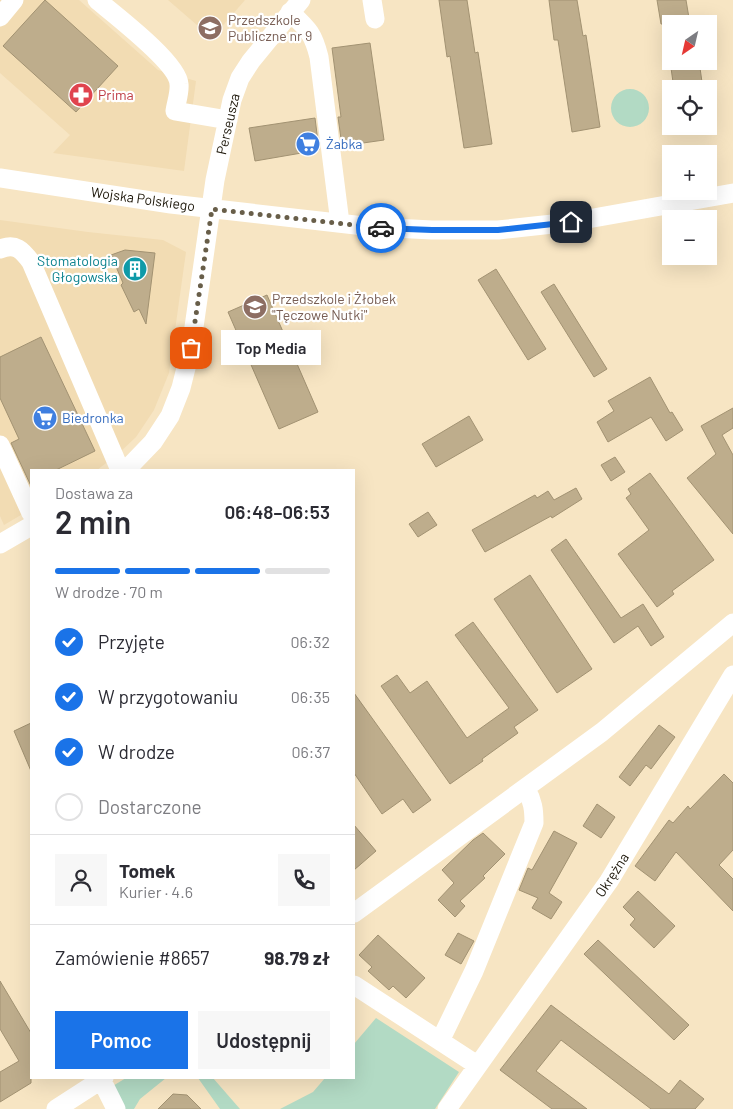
<!DOCTYPE html>
<html lang="pl">
<head>
<meta charset="utf-8">
<style>
  :root { --surface:#fff; --page:#f7f7f7; --text:#2b2b33; --muted:#7c7c81; --line:#e1e1e2; --accent:#1a73e8 }
  body { margin:0; font-family:Barlow,sans-serif; background:var(--page); color:var(--text); height:100vh; display:flex; flex-direction:column; font-size:19px; white-space:nowrap }
  * { box-sizing:border-box; margin:0 }
  p { font-size:16px; color:var(--muted) }
  .icon { flex:none; width:28px; height:28px; fill:none; stroke:currentColor; stroke-width:2; stroke-linecap:round; stroke-linejoin:round }
  .map { position:relative; flex:1; overflow:hidden }
  .details { position:absolute; left:30px; top:469px; width:325px; height:610px; display:flex; flex-direction:column; background:var(--surface); border-radius:0px; box-shadow:0 5px 20px #0002 }
  .details>* { flex:none }
  .needle { width:32px; rotate:214deg }
  .controls { position:absolute; left:662px; top:15px; display:grid; gap:10px }
  .controls a { display:grid; place-items:center; width:55px; height:55px; border-radius:0px; background:var(--surface); box-shadow:0 5px 20px #0002; font-size:25px }
  .pin { position:absolute; display:grid; place-items:center; width:42px; height:42px; color:#fff; margin:-21px; border-radius:10px; box-shadow:0 2px 8px #0006 }
  .courier { position:absolute; display:grid; place-items:center; width:50px; height:50px; margin:-25px; border:4px solid #1a73e8; border-radius:50%; background:#fff; color:#222; box-shadow:0 1px 6px #0007 }
  .bubble { position:absolute; height:35px; border-radius:0px; background:var(--surface); box-shadow:0 5px 20px #0002; font-size:16px; font-weight:600; line-height:35px; text-align:center }
  .overview em { font-style:normal; font-weight:600 }
  .overview div { display:flex; flex-direction:column-reverse }
  .overview { display:flex; align-items:center; justify-content:space-between; height:85px; padding:0 25px }
  h1 { font-size:32px; font-weight:600; line-height:38px }
  .bar { display:grid; grid-template-columns:repeat(4,1fr); gap:8px 5px; align-content:center; height:60px; padding:0 25px }
  .bar i { height:6px; border-radius:4px; background:var(--line) }
  .bar .active { background:var(--accent) }
  .bar p { grid-column:span 4 }
  .line { display:flex; align-items:center; gap:12px; padding:0 25px; border-top:1px solid var(--line) }
  .line div { flex:1 }
  .round { display:grid; place-items:center; flex:none; width:52px; height:52px; border-radius:0px; background:var(--page) }
  ol { padding:0 25px; list-style:none }
  li { display:flex; align-items:center; gap:15px; height:55px }
  li p { margin-inline-start:auto }
  li .icon { padding:5px; border-radius:50%; background:var(--accent); color:#fff; stroke-width:4 }
  li:last-child { color:var(--muted) }
  li i { width:28px; height:28px; border:2px solid var(--line); border-radius:50% }
  .primary-button { display:flex; gap:10px; margin-top:auto; padding:10px 25px }
  .primary-button a { flex:1; height:58px; border-radius:0px; background:var(--accent); color:#fff; font-size:20px; font-weight:600; line-height:58px; text-align:center }
  .primary-button a+a { background:var(--page); color:var(--text) }
  .map>svg:first-child { display:block }
  .built { fill:#f2dcb3 }
  .green { fill:#b2dac4 }
  .building { fill:#bead8c; stroke:#a29272 }
  .lines { fill:none; stroke-linecap:round; stroke-linejoin:round }
  .minor { stroke:#fff; stroke-width:19 }
  .done { stroke:#685e49; stroke-width:5; stroke-dasharray:0 9 }
  .route { stroke:#1a73e8; stroke-width:6 }
  .labels { text-anchor:middle; stroke-width:4.5; stroke-linejoin:round; paint-order:stroke }
  .education-label { font-size:14px; fill:#785e54; stroke:#fff; text-anchor:start }
  .health-label { font-size:14px; fill:#be3a42; stroke:#fff; text-anchor:start }
  .street-label { font-size:14px; fill:#1b1508; stroke:#fff }
  .shop-label { font-size:14px; fill:#366cbe; stroke:#fff; text-anchor:start }
  .culture-label { font-size:14px; fill:#0d838f; stroke:#fff; text-anchor:end }
</style>
</head>
<body>
<div class="map">
<svg width="733" height="1109" viewBox="0 0 733 1109">
  <rect width="100%" height="100%" fill="#f7e5c3"/>
  <path class="built" d="M 0,0 L 79,0 L 158,70 L 196,81 L 184,171 L 53,153 L 70,135 L 0,73 Z
    M 168,0 L 245,0 L 212,38 Z
    M 0,220 L 88,232 L 163,240 L 186,252 L 169,373 L 154,410 L 136,437 L 119,453 L 97,470 L 31,470 L 31,509 L 4,525 L 0,516 Z"/>
  <path class="green" d="M611 108a19 19 0 1 1 38 0a19 19 0 1 1-38 0Z
    M 376,1018 L 459,1072 L 435,1109 L 280,1109 L 313,1092 L 325,1078 L 354,1078 L 354,1044 Z
    M 126,1078 L 166,1078 L 140,1099 L 134,1109 L 121,1109 L 111,1087 Z
    M 198,1078 L 213,1078 L 240,1109 L 220,1109 Z"/>
  <path class="building" d="M 45,0 L 118,66 L 76,112 L 3,46 Z
    M 439,0 L 467,0 L 475,53 L 478,52 L 492,144 L 464,148 L 450,56 L 447,57 Z
    M 549,0 L 577,0 L 583,36 L 586,35 L 600,127 L 572,132 L 558,40 L 554,40 Z
    M 657,0 L 686,0 L 690,24 L 661,24 Z
    M 370,43 L 384,140 L 342,146 L 338,117 L 341,117 L 332,48 Z
    M 670,61 L 699,61 L 703,89 L 674,89 Z
    M 315,118 L 319,150 L 255,161 L 249,128 Z
    M 125,250 L 155,253 L 146,324 L 139,309 L 134,312 L 121,285 L 123,283 L 111,255 Z
    M 496,269 L 546,349 L 528,360 L 478,280 Z
    M 554,284 L 607,369 L 594,377 L 541,292 Z
    M 267,295 L 318,412 L 279,429 L 228,312 Z
    M 41,337 L 95,451 L 56,470 L 31,470 L 31,486 L 11,443 L 19,439 L 0,398 L 0,357 Z
    M 650,377 L 670,413 L 672,412 L 683,430 L 666,441 L 651,417 L 608,442 L 597,422 L 614,411 L 608,401 Z
    M 733,408 L 733,428 L 722,435 L 733,455 L 733,534 L 687,478 L 716,454 L 701,426 Z
    M 469,416 L 483,440 L 436,467 L 422,444 Z
    M 615,457 L 625,472 L 611,481 L 601,465 Z
    M 650,473 L 714,560 L 672,591 L 674,594 L 657,607 L 618,554 L 649,530 L 626,498 L 631,494 L 628,489 Z
    M 576,488 L 582,499 L 552,518 L 551,516 L 485,552 L 472,530 L 535,495 L 537,498 L 548,491 L 554,500 Z
    M 428,512 L 437,525 L 418,537 L 409,524 Z
    M 566,539 L 621,618 L 643,604 L 664,637 L 651,646 L 638,626 L 614,643 L 551,550 Z
    M 530,575 L 592,669 L 557,693 L 494,599 Z
    M 473,622 L 538,710 L 514,727 L 518,733 L 482,759 L 483,761 L 450,784 L 381,686 L 397,675 L 410,693 L 427,681 L 467,738 L 509,708 L 455,635 Z
    M 354,693 L 431,800 L 413,813 L 403,799 L 382,814 L 354,773 Z
    M 31,723 L 31,771 L 14,731 Z
    M 659,725 L 675,737 L 651,769 L 646,765 L 630,786 L 619,777 Z
    M 724,774 L 733,783 L 733,850 L 719,865 L 733,879 L 733,911 L 676,852 L 655,881 L 635,866 L 669,820 L 673,823 L 688,806 L 690,809 Z
    M 597,804 L 615,817 L 601,838 L 583,826 Z
    M 354,825 L 376,851 L 354,870 Z
    M 554,831 L 577,843 L 549,893 L 562,902 L 551,919 L 532,908 L 538,898 L 519,890 L 528,868 L 532,870 Z
    M 483,833 L 505,854 L 483,876 L 485,878 L 460,901 L 465,906 L 455,917 L 438,900 L 454,883 L 442,870 L 473,840 Z
    M 638,891 L 675,926 L 654,948 L 630,925 L 635,919 L 623,907 Z
    M 458,933 L 474,941 L 461,964 L 445,955 Z
    M 378,935 L 425,978 L 406,998 L 393,986 L 389,990 L 368,971 L 372,967 L 359,955 Z
    M 598,940 L 689,1025 L 674,1040 L 584,954 Z
    M 0,981 L 31,1033 L 31,1083 L 0,1102 L 0,1072 L 19,1061 L 0,1029 Z
    M 551,1005 L 669,1094 L 680,1080 L 704,1099 L 695,1109 L 651,1109 L 561,1040 L 536,1071 L 587,1109 L 552,1109 L 500,1070 Z
    M 173,1094 L 187,1095 L 201,1109 L 158,1109 Z"/>
  <g class="lines">
    <path class="minor" d="M 97,0 C 115,15 178,63 179,84 C 180,93 176,103 175,111 L 228,120
      M 372,0 L 375,19
      M 290,12 C 308,29 313,33 319,57 L 340,223
      M 0,17 L 14,0
      M 0,178 L 171,204 L 373,227 L 432,230 L 498,230 L 571,222 L 733,193
      M 0,249 C 16,243 22,250 31,262 L 120,470
      M 0,445 L 31,513
      M 126,470 L 153,442 L 170,416 L 181,388 L 191,348 L 215,180 L 232,100 L 240,78 L 251,61 L 301,0
      M 0,544 L 31,526
      M 354,913 L 602,732 L 733,623
      M 354,985 L 477,1065
      M 440,1041 L 474,971 L 534,823 C 534,810 533,801 526,789
      M 101,1079 L 116,1109
      M 56,1109 L 104,1078
      M 447,1109 L 609,881 L 733,675"/>
  </g>
  <g class="lines">
    <path class="done" d="M 191,348 L 212,209 L 381,228"/>
    <path class="route" d="M 381,228 L 432,230 L 498,230 L 571,222"/>
  </g>
  <defs>
    <symbol id="school-disc" viewBox="-11 -11 22 22"><circle r="9.5" fill="#8d6e63" stroke="#fff"/><path d="M0-5L7-2L0 1L-7-2ZM-4 1L0 2.5L4 1V4Q0 6-4 4Z" fill="#fff"/></symbol>
    <symbol id="pharmacy-disc" viewBox="-11 -11 22 22"><circle r="9.5" fill="#e0444e" stroke="#fff"/><path d="M-2-6h4v4h4v4h-4v4h-4v-4h-4v-4h4Z" fill="#fff"/></symbol>
    <symbol id="supermarket-disc" viewBox="-11 -11 22 22"><circle r="9.5" fill="#3f7fe0" stroke="#fff"/><path d="M-6-5.5h2.5l.6 2H6L4.5 2H-2.5L-4.4-4H-6ZM-1.5 3.2a1.3 1.3 0 1 0 .1 0ZM3 3.2a1.3 1.3 0 1 0 .1 0Z" fill="#fff"/></symbol>
    <symbol id="building-disc" viewBox="-11 -11 22 22"><circle r="9.5" fill="#0f9aa8" stroke="#fff"/><path d="M-4-6H4V6H1V3H-1V6H-4ZM-2.5-4.3h1.7v1.8h-1.7ZM.8-4.3h1.7v1.8H.8ZM-2.5-1h1.7V.8h-1.7ZM.8-1h1.7V.8H.8Z" fill="#fff"/></symbol>
  </defs>
  <g fill-rule="evenodd">
    <use href="#school-disc" x="196" y="14" width="28" height="28"/>
    <use href="#pharmacy-disc" x="67" y="81" width="28" height="28"/>
    <use href="#supermarket-disc" x="294" y="130" width="28" height="28"/>
    <use href="#building-disc" x="121" y="255" width="28" height="28"/>
    <use href="#school-disc" x="241" y="293" width="28" height="28"/>
    <use href="#supermarket-disc" x="31" y="404" width="28" height="28"/>
  </g>
  <g class="labels">
    <g class="education-label">
      <text x="228" y="25">Przedszkole<tspan x="228" dy="16">Publiczne nr 9</tspan></text>
      <text x="272" y="304">Przedszkole i Żłobek<tspan x="272" dy="16">"Tęczowe Nutki"</tspan></text>
    </g>
    <g class="health-label">
      <text x="98" y="100">Prima</text>
    </g>
    <g class="street-label">
      <text transform="translate(228 124) rotate(-77)" y="5">Perseusza</text>
      <text transform="translate(143 199) rotate(8)" y="5">Wojska Polskiego</text>
      <text transform="translate(612 875) rotate(-57)" y="5">Okrężna</text>
    </g>
    <g class="shop-label">
      <text x="326" y="149">Żabka</text>
      <text x="62" y="423">Biedronka</text>
    </g>
    <g class="culture-label">
      <text x="118" y="266">Stomatologia<tspan x="118" dy="16">Głogowska</tspan></text>
    </g>
  </g>
</svg>
<div class="controls">
<a><svg class="needle" viewBox="-14 -14 28 28"><path d="M0-13l5 13h-10z" fill="#e53935"/><path d="M0 13l5-13h-10z" fill="#7c7c81"/></svg></a>
<a><svg class="icon" aria-label="locate" viewBox="0 0 24 24"><circle cx="12" cy="12" r="6"/><path d="M12 2v4M12 18v4M2 12h4M18 12h4"/></svg></a>
<a>+</a>
<a>−</a>
</div>
<div class="pin" style="left:191px;top:348px;background:#ea580c"><svg class="icon" aria-label="bag" viewBox="0 0 24 24"><path d="M5 8h14l-1 12H6zM9 8a3 3 0 0 1 6 0"/></svg></div>
<div class="pin" style="left:571px;top:222px;background:#1f2937"><svg class="icon" aria-label="home" viewBox="0 0 24 24"><path d="M3 11l9-7 9 7M6 9v11h12V9"/></svg></div>
<div class="courier" style="left:381px;top:228px"><svg class="icon" aria-label="car" viewBox="0 0 24 24"><path d="M5 17H2v-5l4-1 3-4h7l3 4 3 1v5h-3M9 17h6M6 11h13"/><circle cx="7" cy="17" r="2"/><circle cx="17" cy="17" r="2"/></svg></div>
<div class="bubble" style="left:221px;top:330px;width:100px">Top Media</div>
<section class="details">
<div class="overview"><div><h1>2 min</h1><p>Dostawa za</p></div><em>06:48–06:53</em></div>
<div class="bar"><i class="active"></i><i class="active"></i><i class="active"></i><i></i><p>W drodze · 70 m</p></div>
<ol>
<li><svg class="icon" aria-label="check" viewBox="0 0 24 24"><path d="M5 12l5 5 9-10"/></svg>Przyjęte<p>06:32</p></li>
<li><svg class="icon" aria-label="check" viewBox="0 0 24 24"><path d="M5 12l5 5 9-10"/></svg>W przygotowaniu<p>06:35</p></li>
<li><svg class="icon" aria-label="check" viewBox="0 0 24 24"><path d="M5 12l5 5 9-10"/></svg>W drodze<p>06:37</p></li>
<li><i></i>Dostarczone</li>
</ol>
<div class="line" style="height:90px"><a class="round"><svg class="icon" aria-label="person" viewBox="0 0 24 24"><circle cx="12" cy="8" r="4"/><path d="M4 21q1-7 8-7t8 7"/></svg></a><div><b>Tomek</b><p>Kurier · 4.6</p></div><a class="round"><svg class="icon" aria-label="phone" viewBox="0 0 24 24"><path d="M5 4h4l2 5-3 2q2 4 5 5l2-3 5 2v4C11 20 4 13 5 4z"/></svg></a></div>
<div class="line" style="height:65px"><div>Zamówienie #8657</div><b>98.79 zł</b></div>
<div class="primary-button"><a>Pomoc</a><a>Udostępnij</a></div>
</section>
</div>
</body>
</html>
